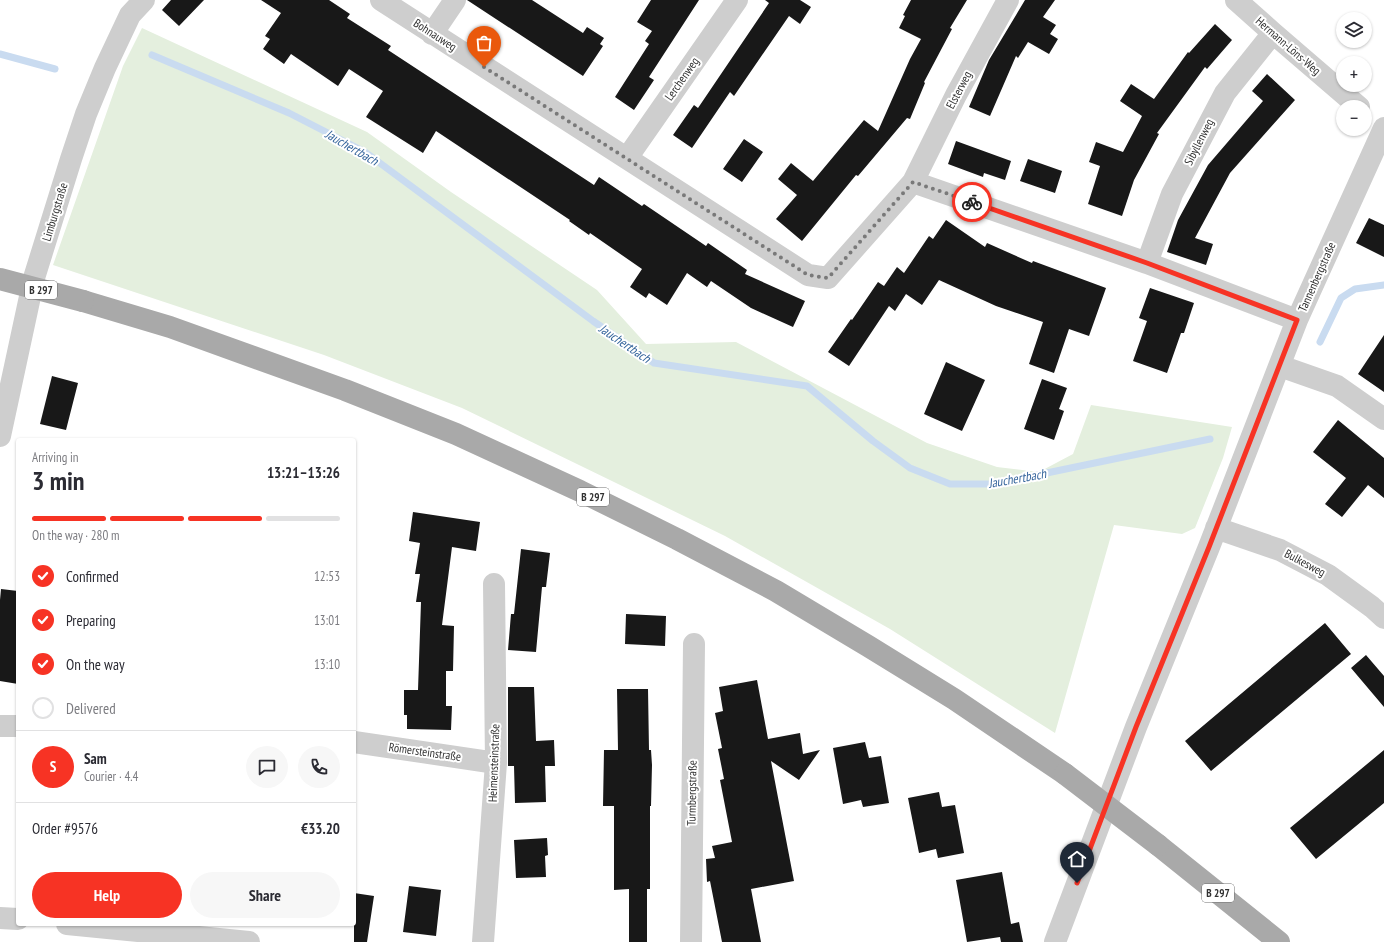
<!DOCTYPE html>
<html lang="en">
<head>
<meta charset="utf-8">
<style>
  :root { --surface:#fff; --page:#f7f7f7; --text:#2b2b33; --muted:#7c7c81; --line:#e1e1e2; --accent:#f73324 }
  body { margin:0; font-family:"PT Sans Narrow",sans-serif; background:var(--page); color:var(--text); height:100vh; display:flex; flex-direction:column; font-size:15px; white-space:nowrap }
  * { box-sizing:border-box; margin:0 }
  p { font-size:13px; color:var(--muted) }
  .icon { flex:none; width:22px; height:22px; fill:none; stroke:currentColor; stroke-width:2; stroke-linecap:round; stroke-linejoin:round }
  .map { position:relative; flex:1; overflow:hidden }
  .sheet { position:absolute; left:16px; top:438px; width:340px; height:488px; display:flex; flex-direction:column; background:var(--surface); border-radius:4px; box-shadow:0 1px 3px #0004 }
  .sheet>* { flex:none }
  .fabs { position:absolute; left:1336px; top:12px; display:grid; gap:8px }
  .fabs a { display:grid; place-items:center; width:36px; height:36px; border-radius:50%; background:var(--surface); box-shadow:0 1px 3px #0004; font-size:20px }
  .pin { position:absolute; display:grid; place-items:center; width:34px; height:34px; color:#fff; margin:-41px -17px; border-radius:50% 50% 50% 0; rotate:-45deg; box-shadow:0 0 4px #0007 }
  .pin .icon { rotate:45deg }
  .courier { position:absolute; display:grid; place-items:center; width:40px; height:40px; margin:-20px; border:3px solid #f73324; border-radius:50%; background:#fff; color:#222; box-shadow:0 1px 5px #0007 }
  .head em { font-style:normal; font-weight:700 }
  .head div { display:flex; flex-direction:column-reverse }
  .head { display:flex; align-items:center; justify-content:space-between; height:68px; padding:0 16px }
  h1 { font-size:26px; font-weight:700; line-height:30px }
  .bar { display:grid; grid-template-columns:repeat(4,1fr); gap:6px 4px; align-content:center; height:48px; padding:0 16px }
  .bar i { height:5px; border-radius:3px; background:var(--line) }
  .bar .current { background:var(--accent) }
  .bar p { grid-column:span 4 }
  .line { display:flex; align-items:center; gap:10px; padding:0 16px; border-top:1px solid var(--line) }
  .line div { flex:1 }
  .round { display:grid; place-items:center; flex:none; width:42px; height:42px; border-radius:21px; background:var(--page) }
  ol { padding:0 16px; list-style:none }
  li { display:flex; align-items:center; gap:12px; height:44px }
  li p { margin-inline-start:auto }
  li .icon { padding:4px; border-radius:50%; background:var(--accent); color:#fff; stroke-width:4 }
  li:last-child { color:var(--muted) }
  li i { width:22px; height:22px; border:2px solid var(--line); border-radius:50% }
  .button { display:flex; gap:8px; margin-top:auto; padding:8px 16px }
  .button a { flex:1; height:46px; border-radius:24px; background:var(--accent); color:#fff; font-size:16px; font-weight:700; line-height:46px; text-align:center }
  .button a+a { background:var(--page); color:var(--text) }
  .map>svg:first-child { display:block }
  .green { fill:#e4efde }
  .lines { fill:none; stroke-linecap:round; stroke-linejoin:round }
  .stream { stroke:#c9dbf0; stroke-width:7 }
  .building { fill:#181818 }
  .minor { stroke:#cecece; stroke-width:22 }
  .major { stroke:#a9a9a9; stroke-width:22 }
  .major-bridge { stroke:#a9a9a9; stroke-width:22 }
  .done { stroke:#797979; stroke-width:4; stroke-dasharray:0 7.2 }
  .route { stroke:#f73324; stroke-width:5 }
  .labels { text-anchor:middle; stroke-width:4; stroke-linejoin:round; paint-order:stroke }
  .shield { fill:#fff; stroke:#6f6f6f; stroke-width:1 }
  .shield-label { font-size:11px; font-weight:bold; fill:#313131 }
  .street-label { font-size:12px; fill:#313131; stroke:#fff }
  .water-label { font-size:13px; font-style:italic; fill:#35659c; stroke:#fff }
</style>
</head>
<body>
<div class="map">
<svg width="1384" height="942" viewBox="0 0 1384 942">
  <rect width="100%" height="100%" fill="#fff"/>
  <path class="green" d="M 142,28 L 367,132 L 451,192 L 597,290 L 646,344 L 736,342 L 927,443 L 997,467 L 1039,472 L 1073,454 L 1091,405 L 1232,427 L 1223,458 L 1195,528 L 1182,534 L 1114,525 L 1055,733 L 890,629 L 725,536 L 462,408 L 324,355 L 53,265 L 123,66 Z"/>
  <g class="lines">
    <path class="stream" d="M 0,54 L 55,69
      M 152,55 L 289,113 L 365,152 L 593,321 L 654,363 L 807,386 L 873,441 L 910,468 L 950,484 L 994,484 L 1210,439
      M 1320,342 L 1341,298 L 1355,289 L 1384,285"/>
  </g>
  <path class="building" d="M 171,0 L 204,0 L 179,26 L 162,10 Z
    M 261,0 L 329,0 L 350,14 L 347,18 L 391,46 L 388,50 L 594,185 L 599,177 L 642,206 L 644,204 L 706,246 L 708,243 L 747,270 L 745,274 L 805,301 L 793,327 L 751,308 L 711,281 L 707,287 L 687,273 L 667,305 L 649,293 L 646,298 L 630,287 L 642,269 L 590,233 L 589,235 L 569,221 L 570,220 L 436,131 L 423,153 L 366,117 L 383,91 L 349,69 L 338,86 L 291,54 L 284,64 L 263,49 L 270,39 L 265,36 L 281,13 Z
    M 467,0 L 532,0 L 583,33 L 587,27 L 604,38 L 600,44 L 603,46 L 583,76 Z
    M 651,0 L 699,0 L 649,77 L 654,80 L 634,110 L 615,97 L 649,44 L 645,41 L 652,31 L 637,22 Z
    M 765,0 L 800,0 L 811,7 L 800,24 L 789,16 L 734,96 L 730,92 L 692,148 L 673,135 L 694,105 L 698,108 L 769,3 Z
    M 911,0 L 967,0 L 950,28 L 952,29 L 924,82 L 925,83 L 910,119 L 907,118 L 858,176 L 856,175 L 802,241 L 776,219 L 797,195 L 778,179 L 791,163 L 813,181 L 864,120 L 878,131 L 910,59 L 921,39 L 899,28 L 905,16 L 903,15 Z
    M 1025,0 L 1055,0 L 1043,17 L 1056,25 L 1050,34 L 1058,39 L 1049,54 L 1028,42 L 1018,58 L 1016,56 L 990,116 L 969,107 L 989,60 Z
    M 1215,24 L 1232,40 L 1207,69 L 1205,67 L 1157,133 L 1159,134 L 1134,180 L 1122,216 L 1088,204 L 1100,166 L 1089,162 L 1096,142 L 1123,152 L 1142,116 L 1120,101 L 1131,84 L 1154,99 L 1188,52 L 1189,53 Z
    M 1267,74 L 1295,100 L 1230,173 L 1195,238 L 1213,244 L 1206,265 L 1167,252 L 1178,220 L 1208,165 L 1263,101 L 1252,91 Z
    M 744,139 L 763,152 L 742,182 L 723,169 Z
    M 956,141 L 1011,161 L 1005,180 L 984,173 L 983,177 L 948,164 Z
    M 1028,159 L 1062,171 L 1055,193 L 1020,181 Z
    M 1369,218 L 1384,225 L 1384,257 L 1356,243 Z
    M 946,220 L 985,247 L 987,243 L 1032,263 L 1033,261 L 1106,288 L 1089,336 L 1069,329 L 1054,373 L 1029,364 L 1043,322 L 996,306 L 939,280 L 922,305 L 906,294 L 895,311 L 889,306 L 849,366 L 828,352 L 851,319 L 852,320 L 878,282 L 884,286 L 897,267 L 904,273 L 929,236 L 933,239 Z
    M 1150,288 L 1194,303 L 1184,333 L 1181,333 L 1167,373 L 1133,361 L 1147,321 L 1139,318 Z
    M 1384,335 L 1384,392 L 1358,374 Z
    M 946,362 L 985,380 L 962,431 L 924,414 Z
    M 52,376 L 78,383 L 66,430 L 40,424 Z
    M 1042,379 L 1067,388 L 1059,409 L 1064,411 L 1054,440 L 1024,429 Z
    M 1338,420 L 1384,458 L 1384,498 L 1368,485 L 1342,517 L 1325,504 L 1346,478 L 1313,452 Z
    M 413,512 L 480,522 L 476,551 L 452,547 L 442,625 L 454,626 L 453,671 L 446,671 L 446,706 L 452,706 L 451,730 L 407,729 L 407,715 L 404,715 L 404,690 L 418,690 L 421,602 L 416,602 L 420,574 L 415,574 L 420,543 L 409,541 Z
    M 521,549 L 550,553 L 546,587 L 542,587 L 536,652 L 508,650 L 511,614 L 514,614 Z
    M 1,589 L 18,591 L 18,684 L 0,681 L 0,600 Z
    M 626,614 L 666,616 L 665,646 L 625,644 Z
    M 1325,623 L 1351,654 L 1211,771 L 1185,741 Z
    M 1366,655 L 1384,676 L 1384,707 L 1351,668 Z
    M 757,680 L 768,739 L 800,733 L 803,754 L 820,750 L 799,780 L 771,761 L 794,881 L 751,889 L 761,942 L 722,942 L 710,881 L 707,882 L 706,859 L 715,858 L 712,846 L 732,842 L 720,780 L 724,779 L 718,749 L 722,748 L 715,713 L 723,711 L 719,687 Z
    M 508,687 L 534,687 L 536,741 L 554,740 L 555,766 L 545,766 L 546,802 L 515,803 L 514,766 L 508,766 Z
    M 617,689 L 648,689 L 649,750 L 651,750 L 652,765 L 651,806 L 650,806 L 650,889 L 647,889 L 647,942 L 629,942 L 629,889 L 614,890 L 614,806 L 603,806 L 604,750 L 618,750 Z
    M 865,742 L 869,758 L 881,756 L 889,803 L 863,807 L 861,800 L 843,804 L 833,748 Z
    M 1384,750 L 1384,803 L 1316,859 L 1290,828 Z
    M 939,792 L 942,807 L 955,805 L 964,853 L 938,858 L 936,849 L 919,853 L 908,798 Z
    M 547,838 L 548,855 L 545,856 L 546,877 L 516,878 L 514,840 Z
    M 1002,872 L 1011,924 L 1019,922 L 1023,942 L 1001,942 L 1000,937 L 967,942 L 956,880 Z
    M 409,886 L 441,890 L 436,936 L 403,932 Z
    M 354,893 L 374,896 L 367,942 L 354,942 Z"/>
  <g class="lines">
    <path class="minor" d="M 381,0 L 808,275 L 828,278 L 913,182 L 1147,263 L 1297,320
      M 1236,0 L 1273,33 L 1359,107
      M 432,34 L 455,0
      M 627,158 L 737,0
      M 913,182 L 956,95 L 1008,0
      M 1147,263 L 1172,194 L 1225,93 L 1273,33
      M 1280,366 L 1337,386 L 1384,419
      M 0,436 L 34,278 L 71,159 L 86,114 L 105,68 L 130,15 L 144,0
      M 1216,528 L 1280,550 L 1328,575 L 1372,607 L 1384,618
      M 0,726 L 18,726
      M 354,742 L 496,763
      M 0,918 L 18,919
      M 67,924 L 249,942
      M 483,942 L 496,763 L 494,584
      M 691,942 L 694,644
      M 1055,942 L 1136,727 L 1209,547 L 1297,320 L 1384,128"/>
    <path class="major" d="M 83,301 L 170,327 L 345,390 L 456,434 L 580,491 L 677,539 L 776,591 L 868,646 L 954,699 L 1065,774
      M 1158,845 L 1279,942"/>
    <path class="major-bridge" d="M 0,279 L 83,301
      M 1065,774 L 1158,845"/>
  </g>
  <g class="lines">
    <path class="done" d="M 484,67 L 808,275 L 828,278 L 913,182 L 972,202"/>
    <path class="route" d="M 972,202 L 1147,263 L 1297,320 L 1209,547 L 1136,727 L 1077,883"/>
  </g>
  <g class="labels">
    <g class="shield">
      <rect x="25" y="281" width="32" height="18" rx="3"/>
      <rect x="577" y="488" width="32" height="18" rx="3"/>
      <rect x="1202" y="884" width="32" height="18" rx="3"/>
    </g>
    <g class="shield-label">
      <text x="41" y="294">B 297</text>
      <text x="593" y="501">B 297</text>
      <text x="1218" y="897">B 297</text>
    </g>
    <g class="street-label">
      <text transform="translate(435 35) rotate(33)" y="4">Bohnauweg</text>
      <text transform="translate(1288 46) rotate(41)" y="4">Hermann-Löns-Weg</text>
      <text transform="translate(682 79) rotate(-55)" y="4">Lerchenweg</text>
      <text transform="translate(959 90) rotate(-62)" y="4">Elsterweg</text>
      <text transform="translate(1199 142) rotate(-63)" y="4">Sibyllenweg</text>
      <text transform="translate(55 212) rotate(-73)" y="4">Limburgstraße</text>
      <text transform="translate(1317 277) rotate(-66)" y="4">Tannenbergstraße</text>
      <text transform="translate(1305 563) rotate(28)" y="4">Bulkesweg</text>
      <text transform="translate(425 752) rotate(8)" y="4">Römersteinstraße</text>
      <text transform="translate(494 763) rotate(-88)" y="4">Heimensteinstraße</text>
      <text transform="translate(692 793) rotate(-89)" y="4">Turmbergstraße</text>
    </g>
    <g class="water-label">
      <text transform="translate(352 147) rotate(30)" y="5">Jauchertbach</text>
      <text transform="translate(625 343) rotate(34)" y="5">Jauchertbach</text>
      <text transform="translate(1017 478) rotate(-10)" y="5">Jauchertbach</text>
    </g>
  </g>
</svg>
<div class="fabs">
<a><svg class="icon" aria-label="layers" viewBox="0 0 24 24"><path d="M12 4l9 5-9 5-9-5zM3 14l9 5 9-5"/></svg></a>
<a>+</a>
<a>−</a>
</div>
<div class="pin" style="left:484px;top:67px;background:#ea580c"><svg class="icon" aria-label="bag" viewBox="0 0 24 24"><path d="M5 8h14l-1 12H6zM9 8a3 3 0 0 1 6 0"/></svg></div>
<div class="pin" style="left:1077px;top:883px;background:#1f2937"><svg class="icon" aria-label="home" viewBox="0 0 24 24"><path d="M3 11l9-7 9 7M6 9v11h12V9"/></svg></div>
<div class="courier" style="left:972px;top:202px"><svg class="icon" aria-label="bike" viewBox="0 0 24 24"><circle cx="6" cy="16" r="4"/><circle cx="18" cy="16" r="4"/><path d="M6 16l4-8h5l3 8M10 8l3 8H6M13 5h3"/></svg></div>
<section class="sheet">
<div class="head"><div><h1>3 min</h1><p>Arriving in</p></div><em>13:21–13:26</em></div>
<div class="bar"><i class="current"></i><i class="current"></i><i class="current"></i><i></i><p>On the way · 280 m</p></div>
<ol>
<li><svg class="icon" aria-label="check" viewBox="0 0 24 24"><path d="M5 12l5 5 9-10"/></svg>Confirmed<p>12:53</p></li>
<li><svg class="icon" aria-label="check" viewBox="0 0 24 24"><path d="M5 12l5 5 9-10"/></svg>Preparing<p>13:01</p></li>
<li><svg class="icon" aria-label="check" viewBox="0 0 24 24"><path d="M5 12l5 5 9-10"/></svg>On the way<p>13:10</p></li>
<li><i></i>Delivered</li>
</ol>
<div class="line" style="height:72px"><b class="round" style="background:var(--accent);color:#fff">S</b><div><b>Sam</b><p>Courier · 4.4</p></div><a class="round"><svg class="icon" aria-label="chat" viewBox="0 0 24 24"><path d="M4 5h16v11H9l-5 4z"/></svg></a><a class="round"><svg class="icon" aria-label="phone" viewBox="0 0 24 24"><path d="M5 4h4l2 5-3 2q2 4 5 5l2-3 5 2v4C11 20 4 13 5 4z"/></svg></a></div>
<div class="line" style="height:52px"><div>Order #9576</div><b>€33.20</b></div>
<div class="button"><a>Help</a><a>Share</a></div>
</section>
</div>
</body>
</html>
